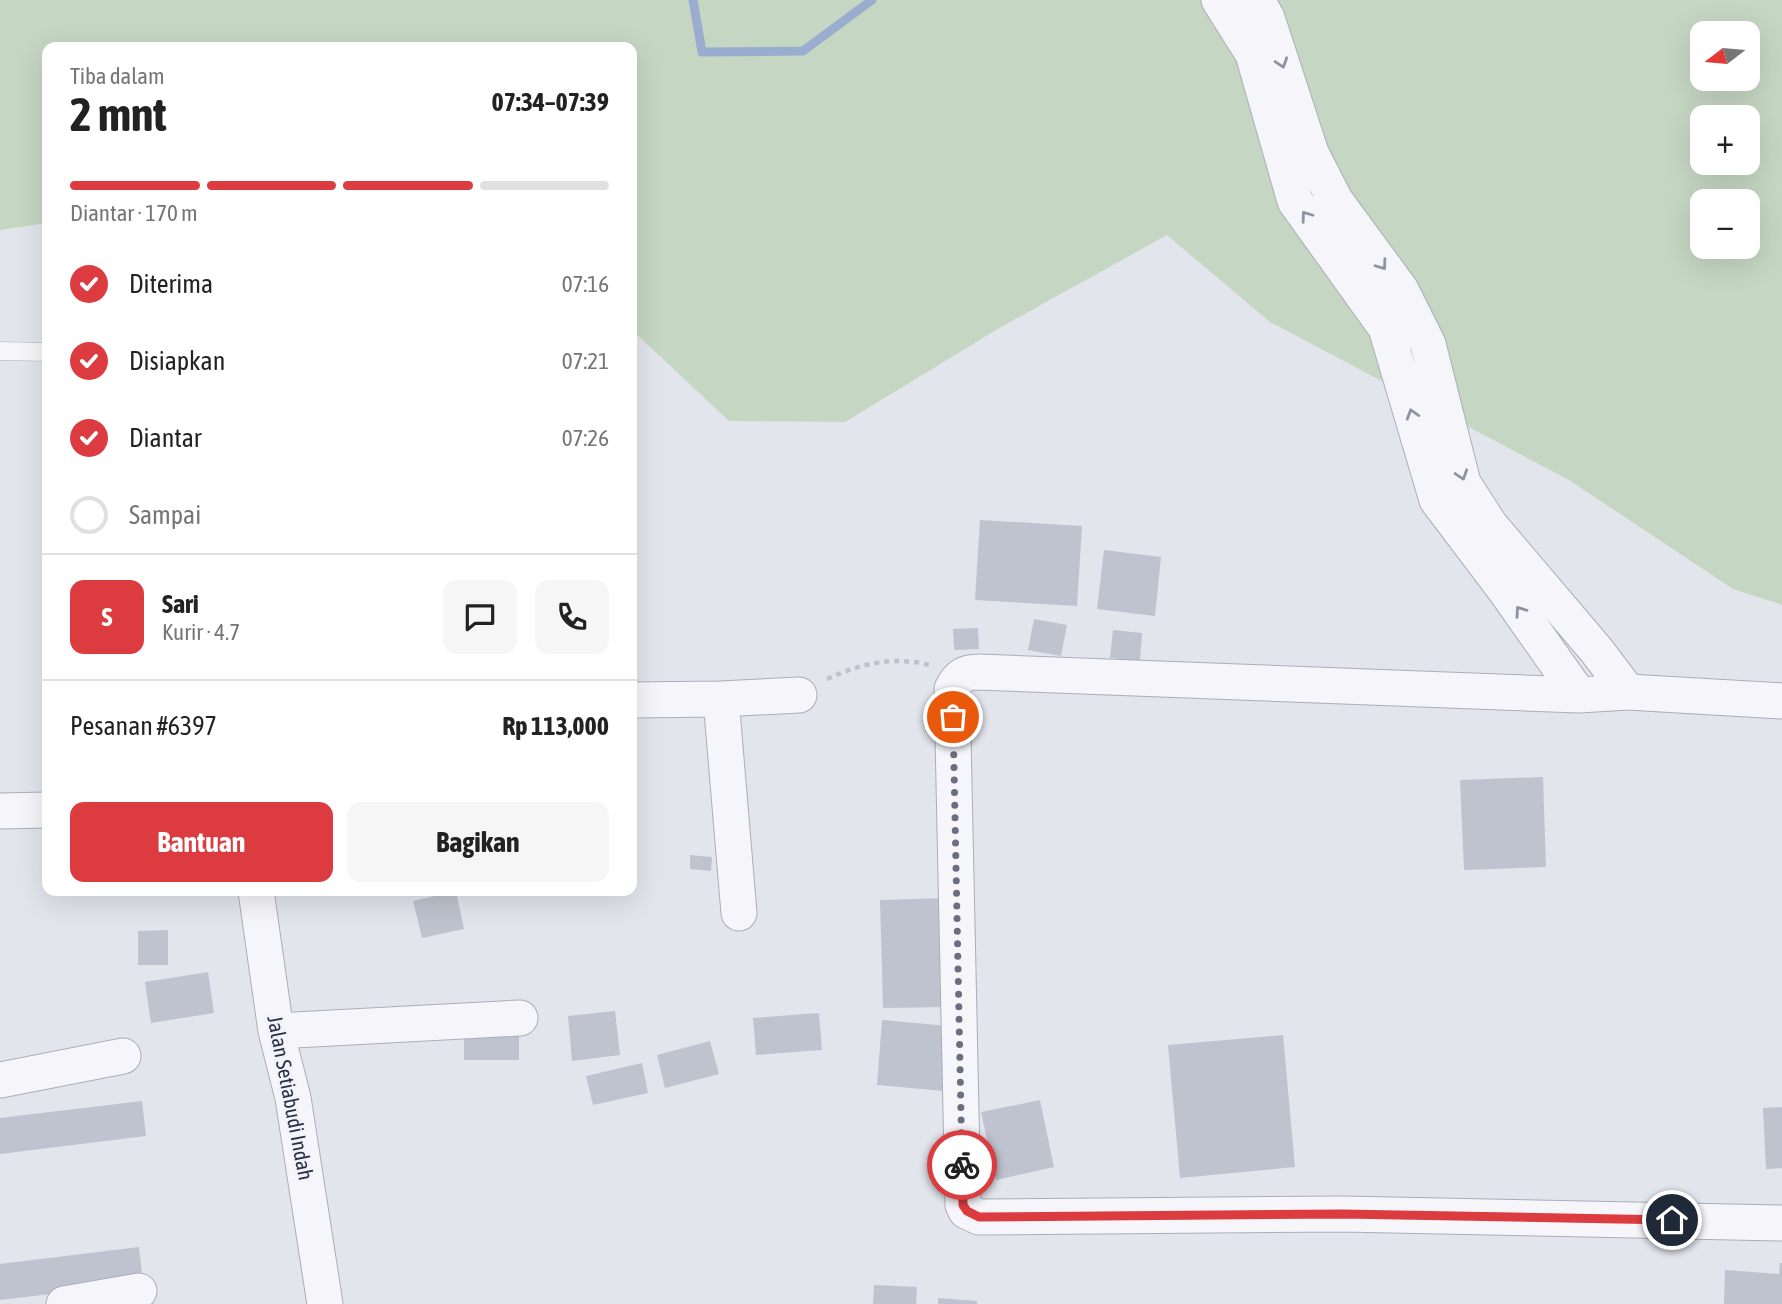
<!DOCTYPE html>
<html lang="id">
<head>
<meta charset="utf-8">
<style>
  :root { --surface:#fff; --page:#f6f6f6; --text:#222; --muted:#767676; --line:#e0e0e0; --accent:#dc3c40 }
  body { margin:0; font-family:"Asap Condensed",sans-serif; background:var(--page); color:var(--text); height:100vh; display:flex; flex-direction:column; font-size:26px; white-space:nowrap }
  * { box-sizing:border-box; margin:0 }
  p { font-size:23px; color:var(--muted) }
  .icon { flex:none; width:38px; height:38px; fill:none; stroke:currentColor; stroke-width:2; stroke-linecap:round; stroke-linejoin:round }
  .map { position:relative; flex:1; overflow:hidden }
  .side { position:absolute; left:42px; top:42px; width:595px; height:854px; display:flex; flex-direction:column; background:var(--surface); border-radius:14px; box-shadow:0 7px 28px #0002 }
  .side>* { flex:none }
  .needle { width:46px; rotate:254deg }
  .buttons { position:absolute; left:1690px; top:21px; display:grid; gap:14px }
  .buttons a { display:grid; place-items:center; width:70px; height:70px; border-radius:14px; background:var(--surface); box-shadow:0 7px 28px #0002; font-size:35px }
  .pin { position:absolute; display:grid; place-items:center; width:60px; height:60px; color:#fff; margin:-30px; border:4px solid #fff; border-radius:50%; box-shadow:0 2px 7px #0007 }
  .courier { position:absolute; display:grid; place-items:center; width:70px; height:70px; margin:-35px; border:5px solid #dc3c40; border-radius:50%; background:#fff; color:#222; box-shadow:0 2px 9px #0007 }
  .summary em { font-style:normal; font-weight:700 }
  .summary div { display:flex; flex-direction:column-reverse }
  .summary { display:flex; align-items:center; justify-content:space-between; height:119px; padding:0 28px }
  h1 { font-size:46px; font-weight:700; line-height:52px }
  .bar { display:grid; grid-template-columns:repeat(4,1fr); gap:10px 7px; align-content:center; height:84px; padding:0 28px }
  .bar i { height:9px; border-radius:5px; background:var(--line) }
  .bar .active { background:var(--accent) }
  .bar p { grid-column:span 4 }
  .line { display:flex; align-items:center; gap:18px; padding:0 28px; border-top:2px solid var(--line) }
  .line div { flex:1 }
  .round { display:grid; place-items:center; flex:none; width:74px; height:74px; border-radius:14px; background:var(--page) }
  ol { padding:0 28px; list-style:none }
  li { display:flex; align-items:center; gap:21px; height:77px }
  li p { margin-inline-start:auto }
  li .icon { padding:7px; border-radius:50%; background:var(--accent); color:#fff; stroke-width:4 }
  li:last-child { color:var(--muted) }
  li i { width:38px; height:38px; border:4px solid var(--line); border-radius:50% }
  .primary-button { display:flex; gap:14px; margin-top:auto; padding:14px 28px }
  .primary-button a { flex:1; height:80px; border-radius:14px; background:var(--accent); color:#fff; font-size:28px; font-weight:700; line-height:80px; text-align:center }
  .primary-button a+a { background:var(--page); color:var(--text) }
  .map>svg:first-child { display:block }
  .green { fill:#c5d7c2; fill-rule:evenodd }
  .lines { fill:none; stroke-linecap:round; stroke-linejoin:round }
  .stream { stroke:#9aadcf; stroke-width:9 }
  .building { fill:#bfc3cf }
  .service-casing { stroke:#aaaeba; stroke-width:19 }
  .minor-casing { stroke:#aaaeba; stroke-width:37 }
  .path { stroke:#c0c2cb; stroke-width:4.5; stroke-dasharray:5 5; stroke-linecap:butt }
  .service { stroke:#f6f6fa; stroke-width:18 }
  .minor { stroke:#f6f6fa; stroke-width:35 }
  .oneway { stroke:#8f92a0 }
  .done { stroke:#696f80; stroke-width:7; stroke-dasharray:0 12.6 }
  .route { stroke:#dc3c40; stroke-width:9 }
  .labels { text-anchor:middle; stroke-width:6; stroke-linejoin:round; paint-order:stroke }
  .street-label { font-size:21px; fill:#282f46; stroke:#f2f4f9 }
</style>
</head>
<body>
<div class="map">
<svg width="1782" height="1304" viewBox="0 0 1782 1304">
  <rect width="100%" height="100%" fill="#e2e5ec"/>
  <path class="green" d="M 0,0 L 1782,0 L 1782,605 L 1733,589 L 1569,480 L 1270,322 L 1167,235 L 1001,327 L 845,422 L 729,421 L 632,330 L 632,47 L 47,47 L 47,223 L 0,230 ZM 1703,33 L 1748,33 L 1748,79 L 1703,79 ZM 1703,117 L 1748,117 L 1748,163 L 1703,163 ZM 1703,201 L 1748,201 L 1748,247 L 1703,247 Z"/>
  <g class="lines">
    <path class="stream" d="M 693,0 L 702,52 L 803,51 L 872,0"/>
  </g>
  <path class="building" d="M 980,520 L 1082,526 L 1077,606 L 975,600 Z
    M 1104,550 L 1161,557 L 1155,616 L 1097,609 Z
    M 1034,619 L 1067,625 L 1061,656 L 1028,650 Z
    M 978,628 L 979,649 L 954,650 L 953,629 Z
    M 1113,630 L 1142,633 L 1140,661 L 1110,658 Z
    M 1543,777 L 1546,867 L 1464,870 L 1460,780 Z
    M 690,855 L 712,857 L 711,871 L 690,869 Z
    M 456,891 L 464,929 L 422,938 L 413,901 Z
    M 948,898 L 951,1007 L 883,1008 L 880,900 Z
    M 168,930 L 168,965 L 138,965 L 138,931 Z
    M 208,972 L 214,1013 L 151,1023 L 145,982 Z
    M 615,1011 L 620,1055 L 572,1061 L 568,1016 Z
    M 819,1013 L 822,1050 L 756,1055 L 753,1018 Z
    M 882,1020 L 949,1026 L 944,1091 L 877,1085 Z
    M 464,1034 L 519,1034 L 519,1060 L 464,1060 Z
    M 1283,1035 L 1295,1167 L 1180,1178 L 1168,1045 Z
    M 710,1041 L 719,1074 L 665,1088 L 657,1055 Z
    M 642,1063 L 648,1093 L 593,1105 L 586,1076 Z
    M 1040,1100 L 1054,1167 L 996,1180 L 981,1112 Z
    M 142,1101 L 146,1136 L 0,1154 L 0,1118 Z
    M 1782,1107 L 1782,1168 L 1766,1169 L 1763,1108 Z
    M 139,1247 L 143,1283 L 0,1300 L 0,1264 Z
    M 1780,1263 L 1782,1263 L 1782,1304 L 1724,1304 L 1725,1270 L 1779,1274 Z
    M 874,1285 L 917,1287 L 916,1304 L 873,1304 Z
    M 938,1298 L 977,1301 L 977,1304 L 938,1304 Z"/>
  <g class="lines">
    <defs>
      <path id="service" d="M 0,351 L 47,352"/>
      <path id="minor" d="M 1219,0 L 1253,54 L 1295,201 L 1386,328 L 1437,500 L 1505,590 L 1579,695
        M 1257,0 L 1267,18 L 1311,153 L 1335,200 L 1401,290 L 1428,344 L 1463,483 L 1490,525 L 1597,651 L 1628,692
        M 721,699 L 739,913
        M 632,700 L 721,699 L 799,695
        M 1782,701 L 1628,692 L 1579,695 L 979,672 C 965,672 958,676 952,689 L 963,1205 L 966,1211 L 979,1217 L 1343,1214 L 1782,1223
        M 0,811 L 47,810
        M 256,891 L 276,1031 L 293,1098 L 325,1304
        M 276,1031 L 520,1018
        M 0,1080 L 123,1056
        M 64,1304 L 139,1291"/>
    </defs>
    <use href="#service" class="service-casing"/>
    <use href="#minor" class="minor-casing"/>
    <path class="path" d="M 827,679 C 863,663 892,656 930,665"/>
    <use href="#service" class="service"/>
    <use href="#minor" class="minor"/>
  </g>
  <defs><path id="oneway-chevron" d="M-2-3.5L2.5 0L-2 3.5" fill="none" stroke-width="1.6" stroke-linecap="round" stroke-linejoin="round" transform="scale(1.75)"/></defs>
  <g class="oneway">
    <use href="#oneway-chevron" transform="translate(1282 63) rotate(72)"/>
    <use href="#oneway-chevron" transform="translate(1306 216) rotate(-126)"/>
    <use href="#oneway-chevron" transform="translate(1382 265) rotate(54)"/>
    <use href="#oneway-chevron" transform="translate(1412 414) rotate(-107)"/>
    <use href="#oneway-chevron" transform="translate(1462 475) rotate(72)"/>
    <use href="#oneway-chevron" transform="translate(1520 611) rotate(-125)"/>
  </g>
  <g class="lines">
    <path class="done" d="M 953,717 L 962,1165"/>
    <path class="route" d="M 962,1165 L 963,1205 L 967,1211 L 979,1217 L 1343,1214 L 1672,1220"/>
  </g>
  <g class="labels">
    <g class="street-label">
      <text transform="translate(290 1098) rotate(79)" y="7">Jalan Setiabudi Indah</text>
    </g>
  </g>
</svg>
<div class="buttons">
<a><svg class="needle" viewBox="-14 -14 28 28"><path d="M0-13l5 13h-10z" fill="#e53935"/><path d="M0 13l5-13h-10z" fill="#767676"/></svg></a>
<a>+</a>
<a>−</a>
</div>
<div class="pin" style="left:953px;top:717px;background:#ea580c"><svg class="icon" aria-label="bag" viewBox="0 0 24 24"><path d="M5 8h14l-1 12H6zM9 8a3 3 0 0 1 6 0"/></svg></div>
<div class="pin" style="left:1672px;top:1220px;background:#1f2937"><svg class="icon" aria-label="home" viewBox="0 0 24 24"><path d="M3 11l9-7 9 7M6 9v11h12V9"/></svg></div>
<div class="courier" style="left:962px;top:1165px"><svg class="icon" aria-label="bike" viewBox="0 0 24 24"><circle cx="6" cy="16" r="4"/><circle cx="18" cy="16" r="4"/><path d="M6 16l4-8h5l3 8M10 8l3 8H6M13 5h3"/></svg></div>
<section class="side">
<div class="summary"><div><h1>2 mnt</h1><p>Tiba dalam</p></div><em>07:34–07:39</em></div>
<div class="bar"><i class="active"></i><i class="active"></i><i class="active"></i><i></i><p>Diantar · 170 m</p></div>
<ol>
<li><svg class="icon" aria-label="check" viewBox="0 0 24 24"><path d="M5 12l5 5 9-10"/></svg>Diterima<p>07:16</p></li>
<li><svg class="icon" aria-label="check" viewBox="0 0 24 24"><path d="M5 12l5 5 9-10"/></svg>Disiapkan<p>07:21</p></li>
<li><svg class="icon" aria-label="check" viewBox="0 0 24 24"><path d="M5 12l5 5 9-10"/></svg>Diantar<p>07:26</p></li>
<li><i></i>Sampai</li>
</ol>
<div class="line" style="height:126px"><b class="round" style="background:var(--accent);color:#fff">S</b><div><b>Sari</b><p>Kurir · 4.7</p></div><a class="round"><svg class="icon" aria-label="chat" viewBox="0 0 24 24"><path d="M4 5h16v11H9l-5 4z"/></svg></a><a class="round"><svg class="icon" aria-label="phone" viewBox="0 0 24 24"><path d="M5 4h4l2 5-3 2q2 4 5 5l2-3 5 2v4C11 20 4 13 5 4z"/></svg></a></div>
<div class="line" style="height:91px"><div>Pesanan #6397</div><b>Rp 113,000</b></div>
<div class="primary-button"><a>Bantuan</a><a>Bagikan</a></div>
</section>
</div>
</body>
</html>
